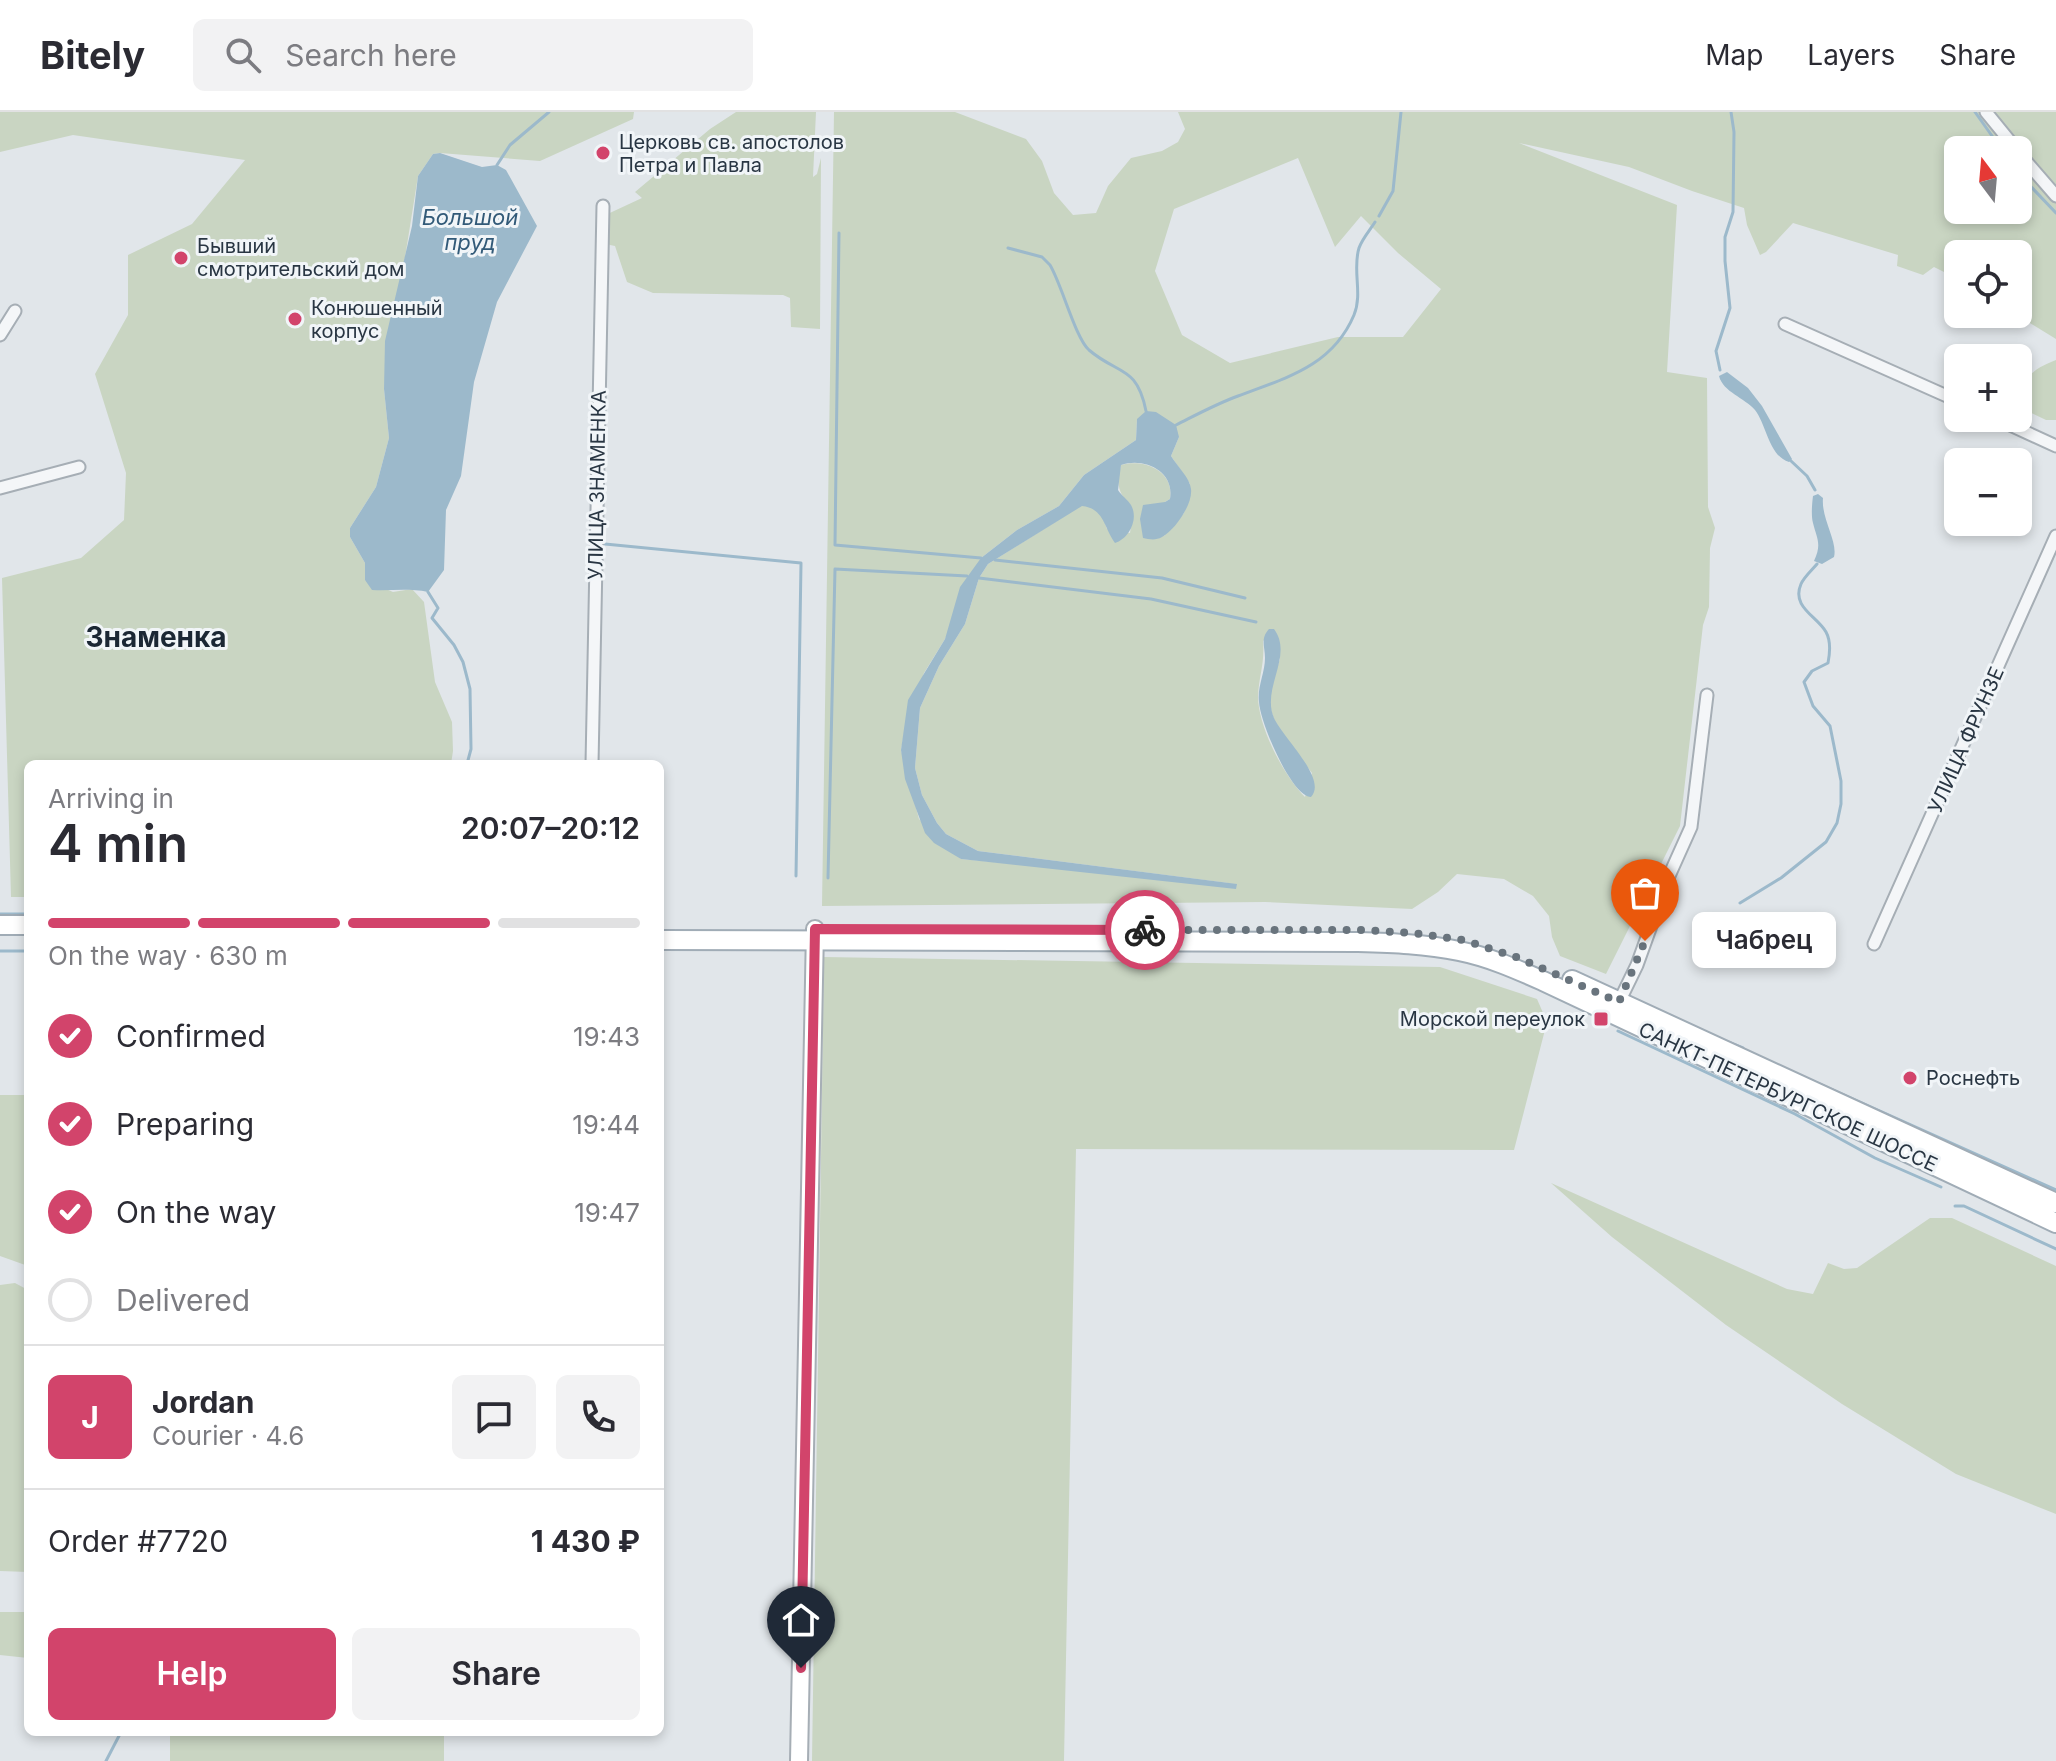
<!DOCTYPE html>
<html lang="en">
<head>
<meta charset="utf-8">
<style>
  :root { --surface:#fff; --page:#f2f2f3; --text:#2b2b33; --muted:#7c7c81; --line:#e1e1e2; --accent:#d2446b }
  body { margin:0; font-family:Inter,sans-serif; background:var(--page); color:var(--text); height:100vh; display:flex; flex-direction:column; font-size:30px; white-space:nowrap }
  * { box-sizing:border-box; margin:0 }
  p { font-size:26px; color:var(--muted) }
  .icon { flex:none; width:44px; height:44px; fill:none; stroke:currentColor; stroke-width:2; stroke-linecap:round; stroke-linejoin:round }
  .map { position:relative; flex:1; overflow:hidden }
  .details { position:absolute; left:24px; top:648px; width:640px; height:976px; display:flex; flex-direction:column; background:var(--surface); border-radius:12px; box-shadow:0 4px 12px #0003 }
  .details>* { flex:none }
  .needle { width:52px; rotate:344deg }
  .controls { position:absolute; left:1944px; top:24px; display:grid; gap:16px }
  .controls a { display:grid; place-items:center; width:88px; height:88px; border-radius:12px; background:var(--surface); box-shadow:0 4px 12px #0003; font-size:40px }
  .pin { position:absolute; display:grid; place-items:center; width:68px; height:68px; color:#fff; margin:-82px -34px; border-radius:50% 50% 50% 0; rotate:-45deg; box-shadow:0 0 8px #0007 }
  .pin .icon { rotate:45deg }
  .courier { position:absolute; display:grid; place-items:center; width:80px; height:80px; margin:-40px; border:6px solid #d2446b; border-radius:50%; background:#fff; color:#222; box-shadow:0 2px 10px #0007 }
  .bubble { position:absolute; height:56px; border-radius:12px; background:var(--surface); box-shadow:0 4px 12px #0003; font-size:26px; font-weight:600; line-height:56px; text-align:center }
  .overview em { font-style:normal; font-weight:600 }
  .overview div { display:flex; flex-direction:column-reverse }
  .overview { display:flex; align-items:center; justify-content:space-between; height:136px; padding:0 24px }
  h1 { font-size:52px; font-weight:600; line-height:60px }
  .bar { display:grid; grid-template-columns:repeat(4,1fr); gap:12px 8px; align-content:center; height:96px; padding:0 24px }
  .bar i { height:10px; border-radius:6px; background:var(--line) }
  .bar .current { background:var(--accent) }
  .bar p { grid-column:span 4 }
  .line { display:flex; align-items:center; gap:20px; padding:0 24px; border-top:2px solid var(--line) }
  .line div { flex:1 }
  .round { display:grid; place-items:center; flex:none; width:84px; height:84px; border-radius:12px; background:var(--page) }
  ol { padding:0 24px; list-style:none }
  li { display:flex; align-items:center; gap:24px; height:88px }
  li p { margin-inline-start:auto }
  li .icon { padding:8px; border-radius:50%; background:var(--accent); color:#fff; stroke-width:4 }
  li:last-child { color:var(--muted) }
  li i { width:44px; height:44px; border:4px solid var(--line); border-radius:50% }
  .action { display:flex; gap:16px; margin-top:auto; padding:16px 24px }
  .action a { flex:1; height:92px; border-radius:12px; background:var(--accent); color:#fff; font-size:32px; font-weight:600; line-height:92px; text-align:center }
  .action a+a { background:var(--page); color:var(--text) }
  header { display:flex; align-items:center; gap:48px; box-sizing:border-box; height:112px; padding:0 40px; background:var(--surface); border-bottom:2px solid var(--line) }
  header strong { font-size:38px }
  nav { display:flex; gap:44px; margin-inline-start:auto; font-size:28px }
  .search { width:560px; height:72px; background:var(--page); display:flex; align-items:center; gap:20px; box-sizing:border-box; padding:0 28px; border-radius:12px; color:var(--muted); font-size:30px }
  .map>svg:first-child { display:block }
  .green { fill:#c9d5c2; fill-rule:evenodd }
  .water { fill:#9cb9cb }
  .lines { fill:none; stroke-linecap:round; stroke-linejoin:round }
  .stream { stroke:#9cb9cb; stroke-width:3 }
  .street-casing { stroke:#a6aeb5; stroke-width:15 }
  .secondary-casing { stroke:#a6aeb5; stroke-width:20 }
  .primary-casing { stroke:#a0acb6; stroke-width:22 }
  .street { stroke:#f4f6f8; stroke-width:11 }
  .secondary { stroke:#fff; stroke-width:16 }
  .primary { stroke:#fff; stroke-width:18 }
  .done { stroke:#69747d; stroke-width:8; stroke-dasharray:0 14.4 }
  .route { stroke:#d2446b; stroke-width:10 }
  .poi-dot { fill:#d2446b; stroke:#f1f5f8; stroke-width:3 }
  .labels { text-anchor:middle; stroke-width:6; stroke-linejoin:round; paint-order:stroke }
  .poi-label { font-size:20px; fill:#293643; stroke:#f1f5f8; text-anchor:start }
  .street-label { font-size:20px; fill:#293643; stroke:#f1f5f8 }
  .water-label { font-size:22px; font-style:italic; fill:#325a78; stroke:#f1f5f8 }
  .district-label { font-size:28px; font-weight:bold; fill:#1b2734; stroke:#f1f5f8 }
</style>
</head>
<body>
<header>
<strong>Bitely</strong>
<div class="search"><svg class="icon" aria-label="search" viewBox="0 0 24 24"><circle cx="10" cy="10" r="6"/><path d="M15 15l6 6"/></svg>Search here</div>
<nav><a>Map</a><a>Layers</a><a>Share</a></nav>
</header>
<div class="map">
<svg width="2056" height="1649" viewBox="0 0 2056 1649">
  <rect width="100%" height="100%" fill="#e1e6ea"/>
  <path class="green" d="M 0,0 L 634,0 L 633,7 L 540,49 L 440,41 L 433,42 L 418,64 L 384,277 L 389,326 L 376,375 L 350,416 L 350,425 L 365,451 L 365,468 L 393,480 L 412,477 L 424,490 L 435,570 L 452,610 L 453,639 L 451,652 L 28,652 L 28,785 L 11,785 L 2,466 L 81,446 L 124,408 L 126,361 L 95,262 L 128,203 L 128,143 L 192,112 L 245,48 L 73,23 L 0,40 Z
    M 736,0 L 816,0 L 813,65 L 817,62 L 821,46 L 820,217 L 791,215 L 790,186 L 783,183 L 653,181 L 627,170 L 615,134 L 600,131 L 595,121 L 599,106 L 642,86 L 635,80 L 710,17 Z
    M 834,0 L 955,0 L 1026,27 L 1042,49 L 1054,81 L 1073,103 L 1096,101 L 1108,74 L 1131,46 L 1162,39 L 1178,30 L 1185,17 L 1178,0 L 2056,0 L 2056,227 L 2015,202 L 2018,202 L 2018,142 L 1958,142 L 1958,167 L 1934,155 L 1923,163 L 1897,154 L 1898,143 L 1793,111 L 1766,140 L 1760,143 L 1747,113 L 1744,96 L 1692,79 L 1629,55 L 1519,31 L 1677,93 L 1667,260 L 1707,266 L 1708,395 L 1715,416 L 1710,436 L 1709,495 L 1703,513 L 1680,714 L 1606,862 L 1560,844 L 1552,825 L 1549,804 L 1533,784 L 1504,767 L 1457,762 L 1438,780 L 1412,797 L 1265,790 L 822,794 ZM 1958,38 L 2018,38 L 2018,98 L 1958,98 ZM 1298,46 L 1335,135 L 1361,104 L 1398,141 L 1441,177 L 1403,225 L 1338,225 L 1230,251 L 1182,223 L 1155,159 L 1174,97 ZM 1137,307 L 1179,325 L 1171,344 L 1190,372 L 1184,401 L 1164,424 L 1165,390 L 1170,387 C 1175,359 1144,346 1121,353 C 1115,377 1120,380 1133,400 L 1130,421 L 1107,417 C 1103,404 1097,394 1082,393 L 988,452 L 979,466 L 965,512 L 939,554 L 920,596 L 915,656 L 922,683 L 937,711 L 946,722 L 978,739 L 1236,772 L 961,747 L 919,707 L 901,638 L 905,616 L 924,561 L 945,527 L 981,446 L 1017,418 L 1059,394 L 1084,363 L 1136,328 ZM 1263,528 L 1280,547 C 1276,559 1271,572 1270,584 C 1267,612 1297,641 1312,661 L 1305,685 C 1284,664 1258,615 1258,584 C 1259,563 1265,551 1263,528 Z
    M 2056,248 L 2056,308 L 2046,308 L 2025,298 L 2019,279 C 2028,261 2038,255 2056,248 Z
    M 824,845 L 1440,855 L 1537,887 L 1547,910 L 1514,1038 L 1076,1037 L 1064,1649 L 812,1649 Z
    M 0,983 L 28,983 L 28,1154 L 0,1144 Z
    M 1551,1071 L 1787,1177 L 1813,1182 L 1828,1151 L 1844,1157 L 1857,1156 L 1930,1106 L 1952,1106 L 2056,1154 L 2056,1402 L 1956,1362 L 1842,1292 L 1726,1213 L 1612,1125 Z
    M 15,1171 L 28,1178 L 28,1460 L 0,1459 L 0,1173 Z
    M 0,1500 L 28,1500 L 28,1546 L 0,1543 Z
    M 170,1620 L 444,1620 L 444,1649 L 170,1649 Z"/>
  <path class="water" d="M 440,41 L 482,55 L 497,53 L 506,58 L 537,114 L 497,190 L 474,270 L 461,364 L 446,398 L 444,458 L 428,480 C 409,476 391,479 372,478 L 365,468 L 365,451 L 350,425 L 350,416 L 376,375 L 389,326 L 384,277 L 385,229 L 412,114 L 418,64 L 433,42 Z
    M 1727,260 L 1748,276 L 1762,294 L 1792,347 L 1789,350 C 1769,344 1767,314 1755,298 C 1745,286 1723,280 1719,264 Z
    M 1146,299 L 1156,300 L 1176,313 L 1179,325 L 1171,344 C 1177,354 1190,366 1191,377 C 1193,392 1175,418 1162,425 C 1155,429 1149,427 1143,426 L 1140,407 L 1143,393 L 1165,390 L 1170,387 C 1175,359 1144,345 1121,353 L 1118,378 C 1121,383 1128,388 1131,393 C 1139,407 1129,427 1115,431 C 1104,416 1104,396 1082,394 L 988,452 L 979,466 L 965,512 L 939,554 L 920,596 L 915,656 L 922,683 L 937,711 L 946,722 L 978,739 L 1237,772 L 1236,777 L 961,747 L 934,731 L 925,721 L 905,667 L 901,638 L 908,588 L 945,527 L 960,475 L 981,446 L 1017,418 L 1059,394 L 1084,363 L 1136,328 L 1137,307 Z
    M 1818,382 L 1823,386 C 1821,407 1838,429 1834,445 L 1822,452 L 1814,449 C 1822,432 1817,427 1813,411 C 1811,403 1812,392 1813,384 Z
    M 1269,517 L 1274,517 C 1294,544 1261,576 1274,606 C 1283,626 1328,667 1311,685 C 1291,684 1260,610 1259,590 C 1257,575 1265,561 1265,546 C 1265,534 1260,527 1269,517 Z"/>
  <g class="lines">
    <path class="stream" d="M 1975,0 L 2002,38
      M 497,53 L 510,33 L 549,0
      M 2018,61 L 2056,101
      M 1379,104 L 1393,79 L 1401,0
      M 839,121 L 835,433 L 981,446
      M 1008,136 L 1042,145 L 1050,153 C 1062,173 1075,225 1089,238 C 1118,263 1137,253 1146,299
      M 1720,258 L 1716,239 L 1730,196 L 1725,149 L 1725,125 L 1733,100 L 1734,20 L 1731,0
      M 1176,313 C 1196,303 1216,292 1238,284 C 1285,266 1332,255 1354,203 C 1363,181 1352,158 1359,136 C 1362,127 1370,118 1375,110
      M 1790,348 L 1807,364 L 1815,378
      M 605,432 L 801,451 L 796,764
      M 995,448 L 1162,466 L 1245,486
      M 979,466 L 1151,487 L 1256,510
      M 428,480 L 438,496 L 432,506 L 454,533 L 463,550 L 470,577 L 471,637 L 467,652
      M 828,766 L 835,457 L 967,464
      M 1740,791 L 1781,766 L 1826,730 L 1837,711 L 1841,692 L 1841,669 L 1830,614 L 1813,594 L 1804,570 L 1812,559 L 1828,551 C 1830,541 1831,529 1826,520 C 1817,504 1791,495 1801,472 C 1804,465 1812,458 1817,452
      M 0,802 L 28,802
      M 0,839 L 28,839
      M 1618,919 L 1795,1002 L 1875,1046 L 1941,1075
      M 1728,930 L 1743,936
      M 1813,969 L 2056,1078
      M 1955,1094 L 1964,1094 L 2056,1137
      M 106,1649 L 121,1620"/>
    <defs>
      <path id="street" d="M 1986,0 L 2017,38
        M 2018,40 L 2056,84
        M 1785,212 L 1958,289
        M 0,223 L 15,199
        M 1995,306 L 2056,334
        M 0,376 L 79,355
        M 592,652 L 603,94
        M 1874,832 L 2056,424
        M 1619,890 L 1637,853 L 1669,764 L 1691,715 L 1707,583"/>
      <path id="secondary" d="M 799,1649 L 815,817"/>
      <path id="primary" d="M 0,813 L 28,813
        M 660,828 L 1358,830 C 1392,831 1426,832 1459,839 C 1489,845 1516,857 1543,869 L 2056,1111
        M 1572,868 L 2056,1091"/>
    </defs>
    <use href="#street" class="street-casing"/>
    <use href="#secondary" class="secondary-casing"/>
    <use href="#primary" class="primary-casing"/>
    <use href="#street" class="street"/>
    <use href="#secondary" class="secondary"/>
    <use href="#primary" class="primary"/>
  </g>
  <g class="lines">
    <path class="done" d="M 1145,818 L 1360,818 L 1414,821 L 1463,828 L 1516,845 L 1619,890 L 1645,829"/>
    <path class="route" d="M 801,1556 L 815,817 L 1145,818"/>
  </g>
  <g class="poi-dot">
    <circle cx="603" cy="41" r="8"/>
    <circle cx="181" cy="146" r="8"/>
    <circle cx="295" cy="207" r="8"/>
    <rect x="1593" y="899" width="16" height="16" rx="4"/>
    <circle cx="1910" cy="966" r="8"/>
  </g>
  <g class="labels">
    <g class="poi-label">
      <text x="619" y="37">Церковь св. апостолов<tspan x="619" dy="23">Петра и Павла</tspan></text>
      <text x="197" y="141">Бывший<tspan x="197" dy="23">смотрительский дом</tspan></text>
      <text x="311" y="203">Конюшенный<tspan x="311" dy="23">корпус</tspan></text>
      <text x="1585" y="914" text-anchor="end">Морской переулок</text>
      <text x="1926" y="973">Роснефть</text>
    </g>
    <g class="street-label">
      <text transform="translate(597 373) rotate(-89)" y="7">УЛИЦА ЗНАМЕНКА</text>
      <text transform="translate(1966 628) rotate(-66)" y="7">УЛИЦА ФРУНЗЕ</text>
      <text transform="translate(1788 985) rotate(25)" y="7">САНКТ-ПЕТЕРБУРГСКОЕ ШОССЕ</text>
    </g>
    <g class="water-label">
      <text x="470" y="113">Большой<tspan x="470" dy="25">пруд</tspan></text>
    </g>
    <g class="district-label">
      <text x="156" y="535">Знаменка</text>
    </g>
  </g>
</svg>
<div class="controls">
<a><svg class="needle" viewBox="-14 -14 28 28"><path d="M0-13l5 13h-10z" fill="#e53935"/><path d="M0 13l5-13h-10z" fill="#7c7c81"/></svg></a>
<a><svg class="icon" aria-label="locate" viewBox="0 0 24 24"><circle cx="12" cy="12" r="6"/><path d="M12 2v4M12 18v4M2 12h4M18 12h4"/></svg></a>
<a>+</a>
<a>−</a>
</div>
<div class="pin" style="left:1645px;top:829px;background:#ea580c"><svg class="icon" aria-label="bag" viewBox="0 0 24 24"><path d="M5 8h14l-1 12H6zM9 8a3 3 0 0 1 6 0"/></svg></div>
<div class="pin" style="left:801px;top:1556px;background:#1f2937"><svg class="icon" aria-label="home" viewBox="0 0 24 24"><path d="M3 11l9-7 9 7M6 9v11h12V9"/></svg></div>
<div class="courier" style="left:1145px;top:818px"><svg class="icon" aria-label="bike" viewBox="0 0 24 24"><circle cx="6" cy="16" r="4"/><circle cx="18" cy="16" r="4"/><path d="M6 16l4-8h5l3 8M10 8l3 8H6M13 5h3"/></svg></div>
<div class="bubble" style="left:1692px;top:800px;width:144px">Чабрец</div>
<section class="details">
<div class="overview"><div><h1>4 min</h1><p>Arriving in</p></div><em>20:07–20:12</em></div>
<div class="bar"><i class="current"></i><i class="current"></i><i class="current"></i><i></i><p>On the way · 630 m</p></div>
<ol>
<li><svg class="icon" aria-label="check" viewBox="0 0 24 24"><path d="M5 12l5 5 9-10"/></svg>Confirmed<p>19:43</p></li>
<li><svg class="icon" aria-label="check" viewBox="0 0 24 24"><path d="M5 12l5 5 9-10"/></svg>Preparing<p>19:44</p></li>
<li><svg class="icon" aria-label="check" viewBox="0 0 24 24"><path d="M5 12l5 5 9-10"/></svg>On the way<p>19:47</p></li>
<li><i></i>Delivered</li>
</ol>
<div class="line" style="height:144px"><b class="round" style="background:var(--accent);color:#fff">J</b><div><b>Jordan</b><p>Courier · 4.6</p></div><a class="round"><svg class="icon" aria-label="chat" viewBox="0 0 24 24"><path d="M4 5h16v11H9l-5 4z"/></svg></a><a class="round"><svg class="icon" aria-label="phone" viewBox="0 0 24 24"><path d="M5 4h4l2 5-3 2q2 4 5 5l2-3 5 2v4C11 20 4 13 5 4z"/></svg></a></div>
<div class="line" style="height:104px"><div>Order #7720</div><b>1 430 ₽</b></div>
<div class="action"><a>Help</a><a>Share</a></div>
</section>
</div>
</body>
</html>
